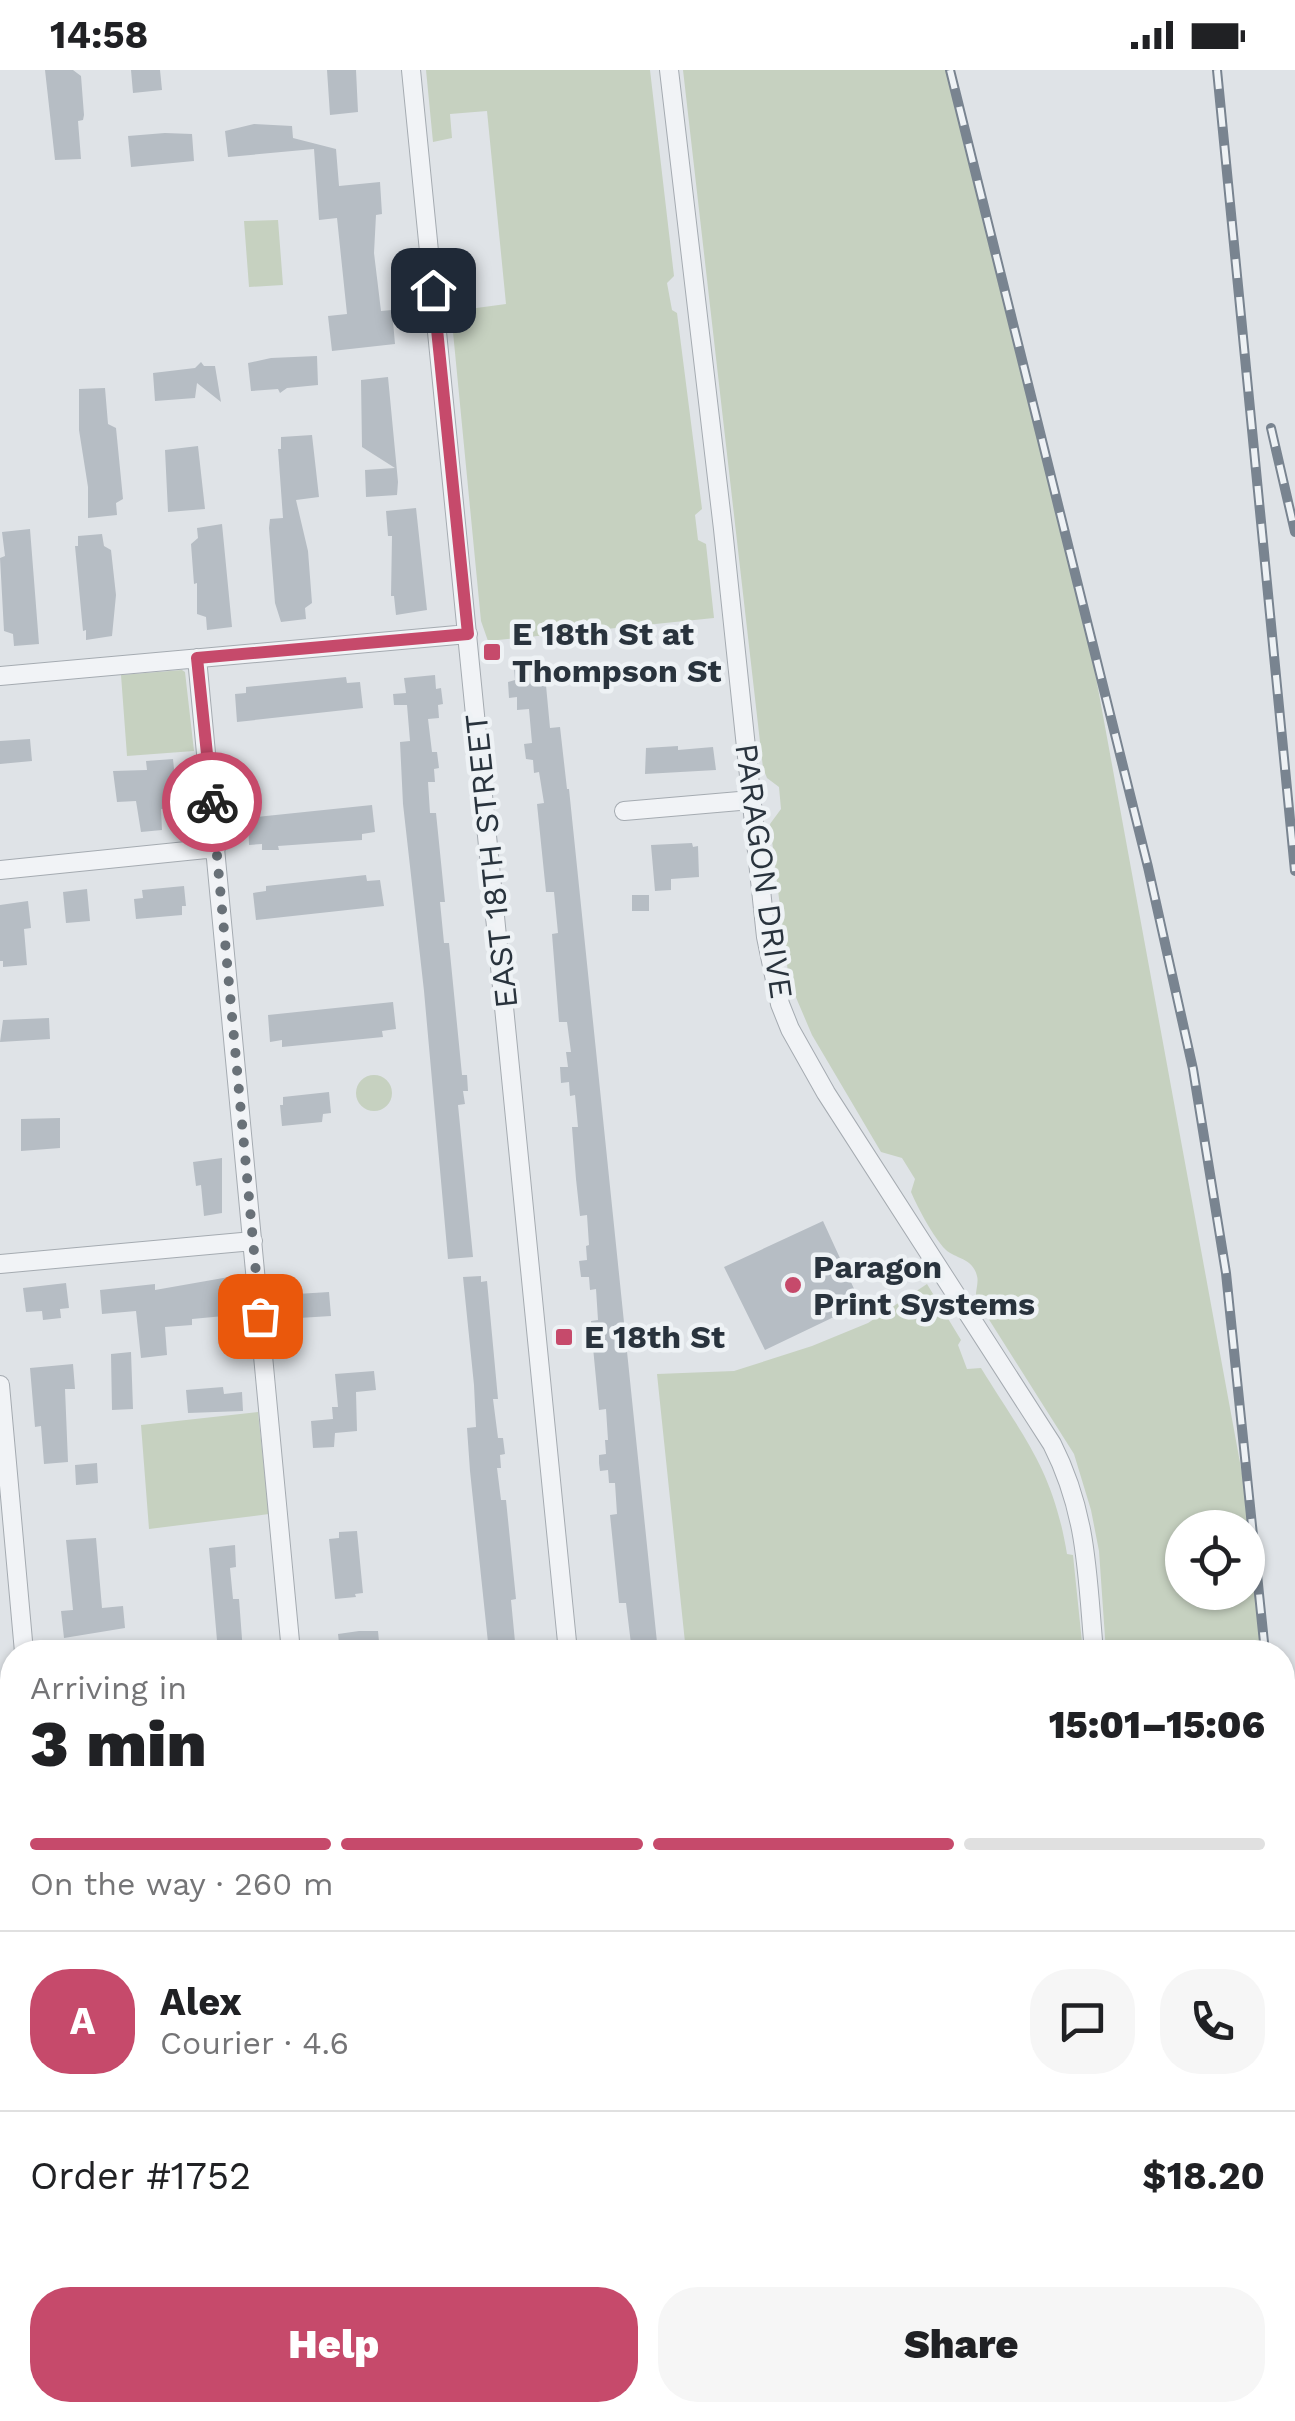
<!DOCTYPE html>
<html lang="en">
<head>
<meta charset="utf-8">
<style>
  :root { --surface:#fff; --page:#f6f6f6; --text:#202124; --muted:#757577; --line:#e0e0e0; --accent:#c64a6b }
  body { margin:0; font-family:"Work Sans",sans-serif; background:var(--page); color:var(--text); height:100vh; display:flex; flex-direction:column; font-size:38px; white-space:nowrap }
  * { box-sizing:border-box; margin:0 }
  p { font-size:32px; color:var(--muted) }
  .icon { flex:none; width:55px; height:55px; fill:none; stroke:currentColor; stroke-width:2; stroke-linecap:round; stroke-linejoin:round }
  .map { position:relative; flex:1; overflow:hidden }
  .drawer { position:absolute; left:0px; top:1570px; width:1295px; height:782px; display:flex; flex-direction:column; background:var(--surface); border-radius:40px 40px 0 0; box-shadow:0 2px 8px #0004 }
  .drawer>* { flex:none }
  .buttons { position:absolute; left:1165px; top:1440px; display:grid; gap:20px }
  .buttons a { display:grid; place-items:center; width:100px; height:100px; border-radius:50%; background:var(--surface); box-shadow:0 2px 8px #0004; font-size:50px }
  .pin { position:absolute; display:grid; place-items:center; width:85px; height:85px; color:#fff; margin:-42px; border-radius:20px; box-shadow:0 5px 15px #0006 }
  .courier { position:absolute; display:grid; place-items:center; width:100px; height:100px; margin:-50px; border:8px solid #c64a6b; border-radius:50%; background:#fff; color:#222; box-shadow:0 2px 12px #0007 }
  .headline em { font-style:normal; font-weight:800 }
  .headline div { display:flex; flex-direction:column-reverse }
  .headline { display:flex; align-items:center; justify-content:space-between; height:170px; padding:0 30px }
  h1 { font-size:65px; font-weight:800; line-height:75px }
  .bar { display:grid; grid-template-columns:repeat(4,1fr); gap:15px 10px; align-content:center; height:120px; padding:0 30px }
  .bar i { height:12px; border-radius:8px; background:var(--line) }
  .bar .selected { background:var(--accent) }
  .bar p { grid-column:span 4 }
  .line { display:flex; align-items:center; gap:25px; padding:0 30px; border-top:2px solid var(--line) }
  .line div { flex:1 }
  .round { display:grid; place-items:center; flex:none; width:105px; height:105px; border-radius:40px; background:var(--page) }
  .cta { display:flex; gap:20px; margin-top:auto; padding:20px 30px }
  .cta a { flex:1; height:115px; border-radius:40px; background:var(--accent); color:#fff; font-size:40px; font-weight:800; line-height:115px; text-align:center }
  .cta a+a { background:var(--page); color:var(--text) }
  .status { display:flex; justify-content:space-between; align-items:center; height:70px; padding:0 50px; background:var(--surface); direction:ltr }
  .status svg { height:28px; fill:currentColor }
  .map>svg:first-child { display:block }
  .green { fill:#c6d1c0; fill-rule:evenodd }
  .building { fill:#b6bdc4 }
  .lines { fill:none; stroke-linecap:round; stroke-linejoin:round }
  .street-casing { stroke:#a5abb1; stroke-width:20 }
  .street { stroke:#f1f3f6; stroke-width:18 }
  .secondary { stroke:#fff; stroke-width:22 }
  .rail-casing { stroke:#798490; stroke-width:10 }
  .rail { stroke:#eef2f5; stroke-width:6; stroke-dasharray:19; stroke-linecap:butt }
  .done { stroke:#697178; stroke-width:10; stroke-dasharray:0 18 }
  .route { stroke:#c64a6b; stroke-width:12 }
  .poi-dot { fill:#c64a6b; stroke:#eef2f5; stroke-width:4 }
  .labels { text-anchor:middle; stroke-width:9; stroke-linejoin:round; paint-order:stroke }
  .poi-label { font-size:32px; font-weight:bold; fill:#29333d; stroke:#eef2f5; text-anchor:start }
  .street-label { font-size:32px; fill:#29333d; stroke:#eef2f5 }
</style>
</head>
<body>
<div class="status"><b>14:58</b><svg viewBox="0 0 49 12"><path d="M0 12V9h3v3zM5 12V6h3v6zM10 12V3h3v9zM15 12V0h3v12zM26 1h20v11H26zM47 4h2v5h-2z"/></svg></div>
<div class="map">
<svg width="1295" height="2351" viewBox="0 0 1295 2351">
  <rect width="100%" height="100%" fill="#dfe3e7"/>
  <path class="green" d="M 426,0 L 650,0 L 674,206 L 667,213 L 672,240 L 677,243 L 702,439 L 695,445 L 698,470 L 706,474 L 714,548 L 488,571 L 481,551 L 450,231 L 467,228 L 469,239 L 506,234 L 487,41 L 450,44 L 452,68 L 433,72 Z
    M 683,0 L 950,0 L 1084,542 L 1252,1458 L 1265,1582 L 1106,1582 L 1099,1481 L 1091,1440 L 1074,1384 L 976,1229 C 975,1222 979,1212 977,1206 C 972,1186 954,1190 943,1177 C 930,1161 919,1140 911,1122 L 915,1109 L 902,1088 L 881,1082 L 812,965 L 789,911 L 770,754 L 781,739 L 779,717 L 767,708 L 763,698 ZM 1182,1458 L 1248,1458 L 1248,1522 L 1182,1522 Z
    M 278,150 L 283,215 L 249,217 L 244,151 Z
    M 182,600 L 185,602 L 194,681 L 127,686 L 121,605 Z
    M356 1023a18 18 0 1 1 36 0a18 18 0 1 1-36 0Z
    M 927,1214 L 961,1270 L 958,1275 L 967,1299 L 981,1298 C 1024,1368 1053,1399 1067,1484 L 1073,1485 L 1083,1582 L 686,1582 L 657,1304 L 734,1301 L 812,1276 L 868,1253 Z
    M 258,1342 L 269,1444 L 149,1459 L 141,1355 Z"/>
  <path class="building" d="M 45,0 L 73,0 L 81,6 L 84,45 L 83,50 L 78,51 L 81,89 L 55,90 Z
    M 131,0 L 160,0 L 162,20 L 133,23 Z
    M 327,0 L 356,0 L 358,42 L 330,45 Z
    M 254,54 L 292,56 L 293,68 L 336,79 L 339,116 L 380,112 L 382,144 L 376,145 L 374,183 L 381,241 L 392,240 L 395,274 L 332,281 L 328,246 L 347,244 L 337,148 L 319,150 L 314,79 L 228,87 L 225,61 Z
    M 165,63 L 192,64 L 194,91 L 131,97 L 128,66 Z
    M 317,286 L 318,315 L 287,318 L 280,323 L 278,319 L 251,321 L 248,293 L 271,288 Z
    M 201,292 L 204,296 L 215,296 L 221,332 L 197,313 L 195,328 L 155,331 L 153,303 L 195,298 Z
    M 388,307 L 398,412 L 397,425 L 366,427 L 365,400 L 395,398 L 362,377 L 361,310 Z
    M 105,318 L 108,354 L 116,358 L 123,429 L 116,433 L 117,445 L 88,448 L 88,417 L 79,360 L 79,319 Z
    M 312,365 L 319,427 L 296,430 L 308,481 L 312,533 L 305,538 L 306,549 L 281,552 L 275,533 L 269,458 L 270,449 L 283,448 L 278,379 L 281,379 L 281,367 Z
    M 198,376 L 205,439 L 168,442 L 165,380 Z
    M 416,438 L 427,540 L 396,545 L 394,526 L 391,526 L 392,466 L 388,466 L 386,441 Z
    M 222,454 L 232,557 L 207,560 L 206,547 L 197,544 L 197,513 L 194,514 L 191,474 L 198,468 L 197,458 Z
    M 30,459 L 39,574 L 14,576 L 13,564 L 4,561 L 0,488 L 5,486 L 2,462 Z
    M 102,464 L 104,476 L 111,480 L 116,525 L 112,566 L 86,570 L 86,560 L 83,561 L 75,476 L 78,476 L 78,466 Z
    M 544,594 L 550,658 L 560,657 L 567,719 L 569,719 L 658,1582 L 632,1582 L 626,1533 L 619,1533 L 610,1445 L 617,1444 L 615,1413 L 609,1413 L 608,1400 L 600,1401 L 599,1393 L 599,1385 L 606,1384 L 605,1370 L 608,1370 L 606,1339 L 599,1340 L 592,1267 L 591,1251 L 598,1250 L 596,1219 L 590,1220 L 589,1207 L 581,1207 L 579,1191 L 587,1190 L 586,1176 L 589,1175 L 587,1145 L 580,1146 L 576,1109 L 572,1057 L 578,1057 L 575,1025 L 570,1026 L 569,1012 L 561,1013 L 560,997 L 568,997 L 566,982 L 571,982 L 567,952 L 559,952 L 552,864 L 558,863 L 554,822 L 546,822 L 537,734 L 544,733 L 539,702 L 534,703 L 533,690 L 526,689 L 524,674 L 532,673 L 529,639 L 517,640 L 517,627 L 509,628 L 508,612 L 515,610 L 514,597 Z
    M 435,605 L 436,619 L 441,618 L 443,634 L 438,635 L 439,648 L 428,649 L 432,682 L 437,682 L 439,698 L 434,699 L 435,712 L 428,712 L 430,743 L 436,743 L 445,832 L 440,832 L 444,873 L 449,873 L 462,1005 L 467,1005 L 468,1021 L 463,1021 L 465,1034 L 458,1035 L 473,1187 L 448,1189 L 424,921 L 403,734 L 400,672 L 410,671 L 407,635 L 394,635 L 393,624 L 406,623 L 404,608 Z
    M 346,607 L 347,613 L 360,612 L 363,638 L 237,652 L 235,624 L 246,623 L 246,617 Z
    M 30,669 L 32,691 L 0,694 L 0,671 Z
    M 678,676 L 678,680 L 713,677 L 716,700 L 645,704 L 646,678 Z
    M 173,689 L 178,738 L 161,739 L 162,760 L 141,762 L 136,731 L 117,732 L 113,701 L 147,700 L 146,691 Z
    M 372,735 L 375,762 L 362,764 L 362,770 L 278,776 L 279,780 L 262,780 L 262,774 L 249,775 L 248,748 Z
    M 692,773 L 693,777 L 698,776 L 699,807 L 671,809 L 671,820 L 655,821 L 651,775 Z
    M 366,805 L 367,811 L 380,810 L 384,836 L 256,850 L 253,823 L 266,821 L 266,816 Z
    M 184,816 L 186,836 L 182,836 L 182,845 L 136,849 L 134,829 L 143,828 L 142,820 Z
    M 87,819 L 90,851 L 66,853 L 63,822 Z
    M 632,825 L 649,825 L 649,841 L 632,841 Z
    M 28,831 L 31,858 L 24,859 L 27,895 L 3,897 L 3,891 L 0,891 L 0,835 Z
    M 393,932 L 396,959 L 382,961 L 383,967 L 282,977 L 282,970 L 270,972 L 268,945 Z
    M 49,948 L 50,969 L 0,972 L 3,950 Z
    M 329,1022 L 331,1043 L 323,1044 L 322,1052 L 282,1056 L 280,1035 L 283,1035 L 283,1027 Z
    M 60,1048 L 60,1078 L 21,1081 L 21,1049 Z
    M 222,1088 L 222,1143 L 204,1146 L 201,1115 L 196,1116 L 193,1092 Z
    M 823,1151 L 861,1234 L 765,1280 L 724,1197 Z
    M 481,1206 L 481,1212 L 487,1211 L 498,1329 L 493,1329 L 498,1368 L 503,1368 L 505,1384 L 500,1385 L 501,1398 L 497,1398 L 501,1430 L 506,1430 L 516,1529 L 511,1530 L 516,1582 L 489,1582 L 470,1401 L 467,1358 L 476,1357 L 474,1315 L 463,1207 Z
    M 229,1207 L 234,1239 L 223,1240 L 224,1246 L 192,1249 L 192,1255 L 165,1257 L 167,1285 L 141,1288 L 136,1241 L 102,1244 L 100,1220 L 155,1214 L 155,1220 Z
    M 66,1213 L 69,1238 L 60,1239 L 61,1248 L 43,1250 L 42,1241 L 26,1242 L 23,1218 Z
    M 329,1222 L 331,1246 L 299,1248 L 297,1224 Z
    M 131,1282 L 133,1339 L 112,1340 L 111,1284 Z
    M 73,1294 L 75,1319 L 65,1319 L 68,1392 L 44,1394 L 41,1356 L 35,1357 L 30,1298 Z
    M 374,1301 L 376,1320 L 356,1322 L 357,1361 L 335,1363 L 334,1377 L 313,1378 L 311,1351 L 333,1349 L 332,1337 L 338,1337 L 335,1304 Z
    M 223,1317 L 224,1324 L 242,1322 L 243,1341 L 188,1343 L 186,1320 Z
    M 97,1393 L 98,1413 L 76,1415 L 75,1395 Z
    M 357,1461 L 363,1523 L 355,1524 L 356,1527 L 335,1529 L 329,1469 L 339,1468 L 339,1462 Z
    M 96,1468 L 102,1538 L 123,1536 L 125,1558 L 64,1568 L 61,1541 L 73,1540 L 66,1470 Z
    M 235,1475 L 236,1497 L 230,1498 L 233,1529 L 239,1529 L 243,1582 L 218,1582 L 209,1478 Z
    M 359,1561 L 378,1561 L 380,1582 L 340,1582 L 338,1564 Z"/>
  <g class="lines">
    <defs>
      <path id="street" d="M 411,0 L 568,1582
        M 669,0 L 723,459 L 766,867 L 780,934 L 790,959 L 826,1023 L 1052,1374 C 1088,1445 1087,1506 1094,1582
        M 197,588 L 291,1582
        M 0,606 L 468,564
        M 624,741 L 751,730
        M 0,800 L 216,778
        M 0,1194 L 253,1171
        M 0,1315 L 24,1582
        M 0,1906 L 12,1905
        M 100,2340 L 101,2351
        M 364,2340 L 365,2351
        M 644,2340 L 645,2351
        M 941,2340 L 943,2351"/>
    </defs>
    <use href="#street" class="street-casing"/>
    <use href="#street" class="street"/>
    <path class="secondary" d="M 1282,2110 L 1295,2109
      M 0,2251 L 12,2250"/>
    <defs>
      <path id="rail" d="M 950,0 L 1148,797 L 1193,999 L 1226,1203 L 1265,1582
        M 1217,0 L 1295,801
        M 1271,358 L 1295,462
        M 1282,1643 L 1295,1746
        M 1282,1748 L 1295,1875"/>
    </defs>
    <use href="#rail" class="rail-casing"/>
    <use href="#rail" class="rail"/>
  </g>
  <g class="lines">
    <path class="done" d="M 212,732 L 260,1246"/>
    <path class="route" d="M 212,732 L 197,588 L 468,564 L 433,220"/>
  </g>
  <g class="poi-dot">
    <rect x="482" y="572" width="20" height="20" rx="5"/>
    <circle cx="793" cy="1215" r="10"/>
    <rect x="554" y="1257" width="20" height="20" rx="5"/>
  </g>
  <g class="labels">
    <g class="poi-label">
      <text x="512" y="575">E 18th St at<tspan x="512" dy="37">Thompson St</tspan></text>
      <text x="813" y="1208">Paragon<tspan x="813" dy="37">Print Systems</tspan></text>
      <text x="584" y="1278">E 18th St</text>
    </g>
    <g class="street-label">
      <text transform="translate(491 791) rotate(-96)" y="11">EAST 18TH STREET</text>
      <text transform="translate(764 801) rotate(82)" y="11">PARAGON DRIVE</text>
    </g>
  </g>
</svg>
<div class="buttons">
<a><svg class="icon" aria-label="locate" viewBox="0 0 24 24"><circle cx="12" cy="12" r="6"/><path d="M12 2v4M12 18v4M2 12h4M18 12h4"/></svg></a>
</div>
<div class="pin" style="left:260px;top:1246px;background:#ea580c"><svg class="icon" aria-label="bag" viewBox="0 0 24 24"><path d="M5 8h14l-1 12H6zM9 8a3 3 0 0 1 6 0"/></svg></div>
<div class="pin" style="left:433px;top:220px;background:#1f2937"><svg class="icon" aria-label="home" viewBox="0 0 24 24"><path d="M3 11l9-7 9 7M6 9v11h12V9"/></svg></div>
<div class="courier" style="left:212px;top:732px"><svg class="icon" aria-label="bike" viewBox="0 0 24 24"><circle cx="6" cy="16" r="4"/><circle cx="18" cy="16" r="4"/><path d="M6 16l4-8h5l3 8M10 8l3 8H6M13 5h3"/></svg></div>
<section class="drawer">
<div class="headline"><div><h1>3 min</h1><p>Arriving in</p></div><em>15:01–15:06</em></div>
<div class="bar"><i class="selected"></i><i class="selected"></i><i class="selected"></i><i></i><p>On the way · 260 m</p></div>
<div class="line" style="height:180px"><b class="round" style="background:var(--accent);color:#fff">A</b><div><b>Alex</b><p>Courier · 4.6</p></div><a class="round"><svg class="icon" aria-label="chat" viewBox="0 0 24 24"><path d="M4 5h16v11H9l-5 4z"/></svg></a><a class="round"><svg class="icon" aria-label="phone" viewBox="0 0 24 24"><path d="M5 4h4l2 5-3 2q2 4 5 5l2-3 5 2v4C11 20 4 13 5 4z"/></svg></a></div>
<div class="line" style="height:130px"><div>Order #1752</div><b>$18.20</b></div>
<div class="cta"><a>Help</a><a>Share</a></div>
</section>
</div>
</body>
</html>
